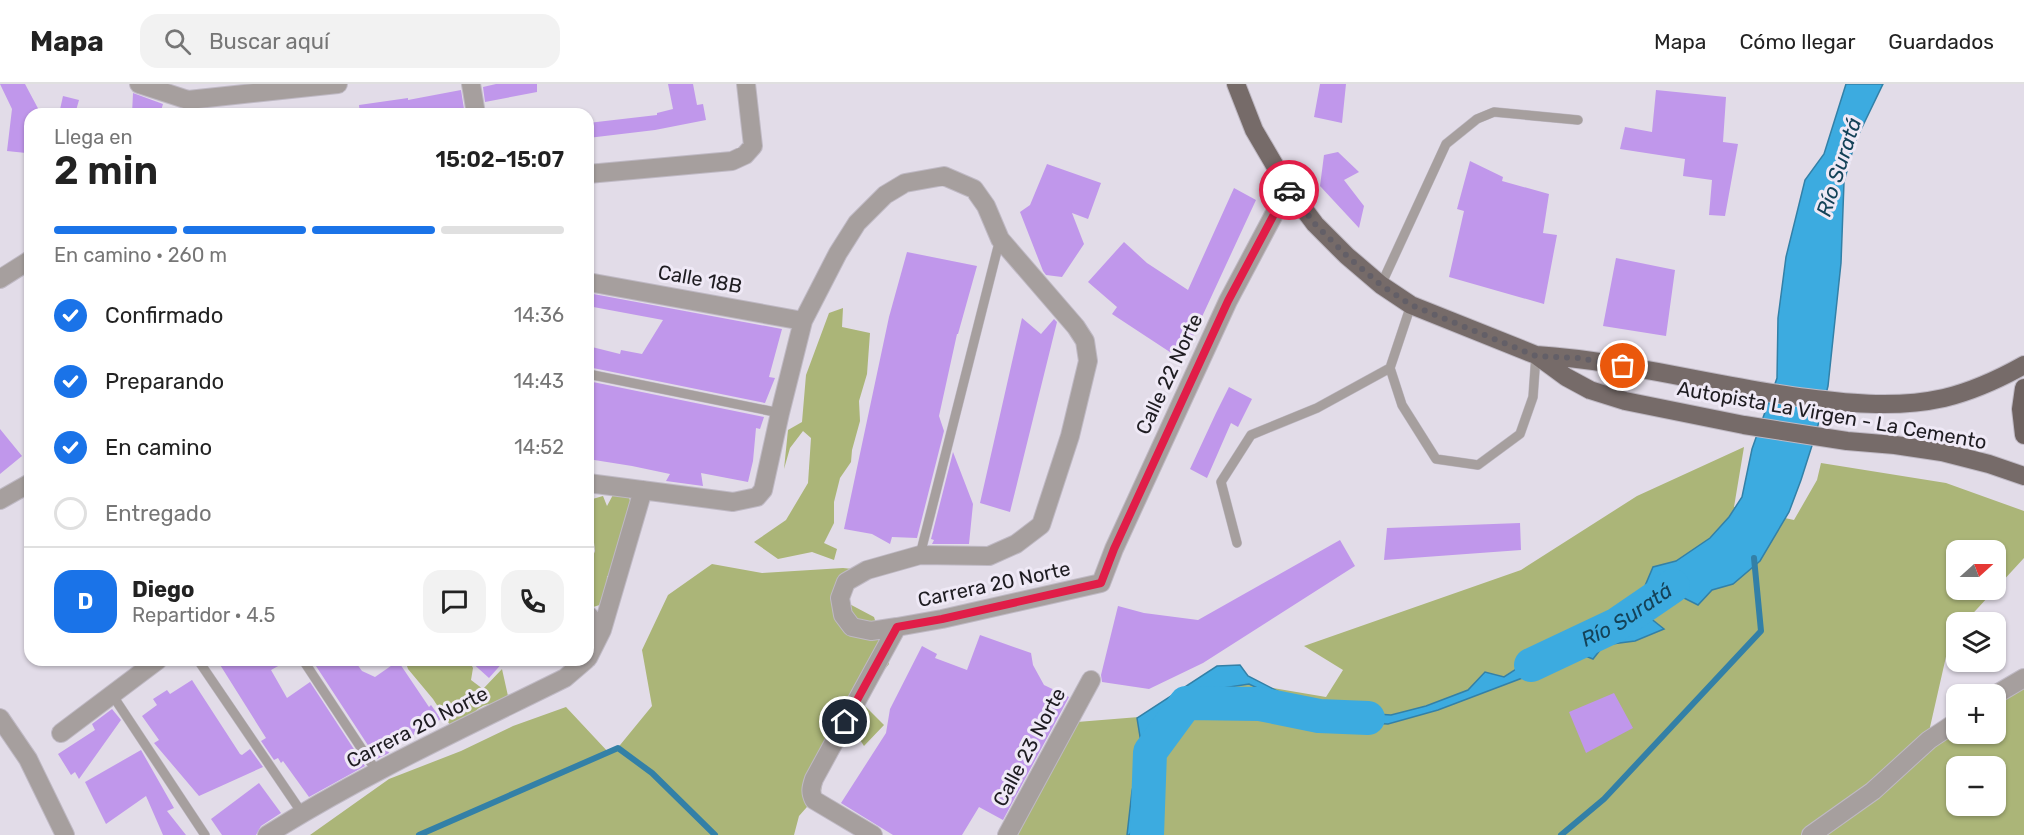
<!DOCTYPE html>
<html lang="es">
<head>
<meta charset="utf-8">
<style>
  :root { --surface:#fff; --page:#f2f2f2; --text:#222; --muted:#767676; --line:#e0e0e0; --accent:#1a73e8 }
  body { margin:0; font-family:Rubik,sans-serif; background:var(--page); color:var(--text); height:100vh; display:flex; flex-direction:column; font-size:22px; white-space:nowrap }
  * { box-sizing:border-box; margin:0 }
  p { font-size:20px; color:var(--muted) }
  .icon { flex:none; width:33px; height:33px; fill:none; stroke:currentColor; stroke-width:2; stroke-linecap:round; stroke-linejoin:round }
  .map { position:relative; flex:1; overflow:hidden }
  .drawer { position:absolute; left:24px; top:24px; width:570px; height:558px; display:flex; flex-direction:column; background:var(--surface); border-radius:18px; box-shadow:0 2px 4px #0004 }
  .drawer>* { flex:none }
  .needle { width:39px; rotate:69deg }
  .buttons { position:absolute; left:1946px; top:456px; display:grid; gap:12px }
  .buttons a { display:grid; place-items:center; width:60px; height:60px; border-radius:12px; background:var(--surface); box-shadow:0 2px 4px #0004; font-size:30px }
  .pin { position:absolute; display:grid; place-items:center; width:51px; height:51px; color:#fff; margin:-26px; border:3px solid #fff; border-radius:50%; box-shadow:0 2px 6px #0007 }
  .courier { position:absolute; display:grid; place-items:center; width:60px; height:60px; margin:-30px; border:4px solid #e11d48; border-radius:50%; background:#fff; color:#222; box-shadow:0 2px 8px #0007 }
  .head em { font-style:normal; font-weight:600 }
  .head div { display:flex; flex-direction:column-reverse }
  .head { display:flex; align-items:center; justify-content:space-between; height:102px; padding:0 30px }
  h1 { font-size:39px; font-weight:600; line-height:45px }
  .bar { display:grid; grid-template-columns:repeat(4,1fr); gap:9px 6px; align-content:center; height:72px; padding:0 30px }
  .bar i { height:8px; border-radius:4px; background:var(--line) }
  .bar .on { background:var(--accent) }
  .bar p { grid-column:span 4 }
  .line { display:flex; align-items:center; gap:15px; padding:0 30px; border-top:2px solid var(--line) }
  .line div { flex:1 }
  .round { display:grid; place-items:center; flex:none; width:63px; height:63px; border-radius:18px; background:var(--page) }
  ol { padding:0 30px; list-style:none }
  li { display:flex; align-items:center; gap:18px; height:66px }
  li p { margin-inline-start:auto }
  li .icon { padding:6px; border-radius:50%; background:var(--accent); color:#fff; stroke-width:4 }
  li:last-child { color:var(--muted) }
  li i { width:33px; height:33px; border:3px solid var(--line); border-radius:50% }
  header { display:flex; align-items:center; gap:36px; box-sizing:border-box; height:84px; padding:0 30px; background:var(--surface); border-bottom:2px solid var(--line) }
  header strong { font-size:28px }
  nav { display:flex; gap:33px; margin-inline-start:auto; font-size:21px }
  .search { width:420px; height:54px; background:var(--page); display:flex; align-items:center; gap:15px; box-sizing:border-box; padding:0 21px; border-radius:18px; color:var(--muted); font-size:22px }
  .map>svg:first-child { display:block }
  .green { fill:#abb578; fill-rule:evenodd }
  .water { fill:#3cabe0; stroke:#3380a7; stroke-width:1.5 }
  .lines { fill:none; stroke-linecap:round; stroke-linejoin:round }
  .stream { stroke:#3380a7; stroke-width:6 }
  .river { stroke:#3cabe0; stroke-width:34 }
  .building { fill:#c097eb }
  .service-casing { stroke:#bfb9c4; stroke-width:10 }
  .minor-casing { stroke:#bfb9c4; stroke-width:20 }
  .primary-casing { stroke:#bfb9c4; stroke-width:20 }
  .trunk-casing { stroke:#bfb9c4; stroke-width:20 }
  .service { stroke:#a69f9e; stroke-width:9 }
  .minor { stroke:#a69f9e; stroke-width:18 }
  .primary { stroke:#766b69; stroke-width:18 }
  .trunk { stroke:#6e6260; stroke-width:18 }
  .done { stroke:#635f67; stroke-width:6; stroke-dasharray:0 10.8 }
  .route { stroke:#e11d48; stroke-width:8 }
  .labels { text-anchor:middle; stroke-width:6; stroke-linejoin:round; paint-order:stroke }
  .street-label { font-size:20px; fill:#1e1c21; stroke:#efe9f6 }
  .water-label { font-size:21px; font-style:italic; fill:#144258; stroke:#efe9f6 }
</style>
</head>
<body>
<header>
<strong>Mapa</strong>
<div class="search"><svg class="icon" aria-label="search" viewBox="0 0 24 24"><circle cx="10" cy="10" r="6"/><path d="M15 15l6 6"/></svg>Buscar aquí</div>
<nav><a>Mapa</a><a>Cómo llegar</a><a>Guardados</a></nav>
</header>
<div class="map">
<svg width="2024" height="751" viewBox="0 0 2024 751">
  <rect width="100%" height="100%" fill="#e2dce8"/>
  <path class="green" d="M 843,224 L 842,243 L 870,249 L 867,290 L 859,317 L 860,337 L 852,366 L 851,378 L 840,394 L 834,418 L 834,439 L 824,459 L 837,465 L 834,476 L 812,468 L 778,475 L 754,458 L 786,436 L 808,399 L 811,354 L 803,347 L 790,364 L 784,385 L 788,346 L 802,338 L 806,291 L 829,229 Z
    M 1744,363 L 1734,423 L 1794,436 L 1817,396 L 1821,379 L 1946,399 L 2024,427 L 2024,474 L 1965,538 L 1956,538 L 1956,548 L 1950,555 L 1928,652 L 1956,635 L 1956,650 L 1995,650 L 1995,611 L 2024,594 L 2024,751 L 1004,751 L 1077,638 L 1139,633 L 1238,598 L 1326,613 L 1343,586 L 1304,562 L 1521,486 L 1637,412 ZM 1956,466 L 1995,466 L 1995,506 L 1956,506 ZM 1956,682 L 1995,682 L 1995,722 L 1956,722 Z
    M 614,409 L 628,410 L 634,430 L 616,492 L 607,492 L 606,519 L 590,524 L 588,485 L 595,467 L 589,416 L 603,412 L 607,422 Z
    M 712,480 L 762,489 L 843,484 L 871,487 L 840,515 L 874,533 L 889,580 L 859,616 L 884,641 L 864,662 L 850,640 L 828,668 L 821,707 L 799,732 L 794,751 L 310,751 L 389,695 L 461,667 L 513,642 L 566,623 L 609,669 L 616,666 L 652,622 L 642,566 L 668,511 Z
    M 405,576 L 469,576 L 473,584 L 471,596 L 483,605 L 502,585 L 508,612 L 504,619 C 483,618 475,624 465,641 L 450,641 L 433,615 L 408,585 Z"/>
  <path class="water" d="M 1846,0 L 1883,0 L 1855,58 L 1844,98 L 1841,179 L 1828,302 L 1816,349 L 1801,396 L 1789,428 L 1760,477 L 1733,500 L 1712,506 L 1698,521 L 1678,511 L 1649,533 L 1664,545 L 1635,557 L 1604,561 L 1593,575 L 1583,571 L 1438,626 L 1388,640 L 1340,638 L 1312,630 L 1249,600 L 1223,604 L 1169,626 L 1156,646 L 1148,672 L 1144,703 L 1135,734 L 1135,751 L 1127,751 L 1132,707 L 1142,665 L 1137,634 L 1217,582 L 1240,581 L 1248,592 L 1293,615 L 1334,627 L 1391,631 L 1426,622 L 1468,606 L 1485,588 L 1504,593 L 1527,578 L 1567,559 L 1587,564 L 1598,550 L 1631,535 L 1653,483 L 1676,477 L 1710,454 L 1729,433 L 1742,413 L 1752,365 L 1777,294 L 1778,234 L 1786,173 L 1805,96 L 1824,70 Z"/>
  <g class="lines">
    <path class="stream" d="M 419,751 L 618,664 L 652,689 L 715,751
      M 1132,751 L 1148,725
      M 1561,751 L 1604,715 L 1761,547 L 1754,474"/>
    <g class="river">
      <path id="s1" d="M 1531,581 L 1616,541 L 1673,502"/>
      <path d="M 1147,751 L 1150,668 L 1186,619 L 1260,620 L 1319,632 L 1368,634"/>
    </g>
  </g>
  <path class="building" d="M 0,0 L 25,0 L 41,30 L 30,30 L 26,69 L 7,67 L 12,25 Z
    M 496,0 L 537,0 L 537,8 L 485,18 L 483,3 Z
    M 668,0 L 693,0 L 697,21 L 703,20 L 706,36 L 655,46 L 588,54 L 588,39 L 657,31 L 657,29 L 673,25 Z
    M 1320,0 L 1346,0 L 1342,39 L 1314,33 Z
    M 461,6 L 464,25 L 435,29 L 435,27 L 414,30 L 360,30 L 359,21 L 408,14 L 408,16 Z
    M 1656,6 L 1726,13 L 1723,58 L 1738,60 L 1725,132 L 1709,131 L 1712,96 L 1683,92 L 1685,75 L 1620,65 L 1625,43 L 1652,48 Z
    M 133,9 L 163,20 L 160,30 L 132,30 Z
    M 63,12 L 79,16 L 75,30 L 59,30 Z
    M 1338,68 L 1359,88 L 1344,96 L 1364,122 L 1359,144 L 1320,102 L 1324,71 Z
    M 1470,77 L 1503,93 L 1502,97 L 1549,110 L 1543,149 L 1557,151 L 1544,220 L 1449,193 L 1464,127 L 1457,125 Z
    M 1047,80 L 1101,99 L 1088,135 L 1072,129 L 1084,160 L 1062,193 L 1046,191 L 1043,187 L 1020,128 L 1030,121 Z
    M 1234,104 L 1256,116 L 1182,276 L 1112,230 L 1117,223 L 1088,198 L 1124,158 L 1147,179 L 1188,206 Z
    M 907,168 L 977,182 L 958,250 L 957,250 L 939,332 L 944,347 L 917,454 L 892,453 L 890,460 L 872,450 L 844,445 L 889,233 Z
    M 1616,174 L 1675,186 L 1666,252 L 1603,242 Z
    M 588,209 L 782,245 L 769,293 L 775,294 L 765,319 L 588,283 L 588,262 L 620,270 L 621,266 L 642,270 L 663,236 L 588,222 Z
    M 1022,234 L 1041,250 L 1054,235 L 1057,238 L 1010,428 L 980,419 Z
    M 588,297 L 764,333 L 760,345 L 756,344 L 753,377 L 748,398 L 701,389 L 703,402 L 666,397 L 670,390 L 632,382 L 588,375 L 588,345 L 594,314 L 588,314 Z
    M 1229,303 L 1252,315 L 1238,343 L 1231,339 L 1207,394 L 1190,385 L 1216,329 Z
    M 0,345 L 22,372 L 0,390 Z
    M 953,368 L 973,420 L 969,460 L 932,460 L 934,456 L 931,455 Z
    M 1520,439 L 1521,466 L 1384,476 L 1387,444 Z
    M 1340,456 L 1355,482 L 1203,579 L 1149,605 L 1102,598 L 1101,591 L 1118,522 L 1144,529 L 1198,536 Z
    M 980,551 L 1031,569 L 1033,581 L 1044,601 L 1069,613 L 1003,736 L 979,723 L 962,751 L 893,751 L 841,719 L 886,649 L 890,625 L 922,562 L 937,570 L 935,574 L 967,586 Z
    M 217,576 L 289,576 L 271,586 L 287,614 L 310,598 L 365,682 L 309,713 L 283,677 L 281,679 L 278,674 L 274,676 L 261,657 L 266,654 Z
    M 312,576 L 354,576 L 362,587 L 375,593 L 398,577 L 429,623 L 431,621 L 441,635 L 425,647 L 423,645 L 388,666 L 389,669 L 377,675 Z
    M 469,576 L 505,576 L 489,594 Z
    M 192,596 L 240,670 L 242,671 L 250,665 L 263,683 L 199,712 L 154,659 L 159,656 L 142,632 L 157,621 L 153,615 L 167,606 L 170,610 Z
    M 1614,609 L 1633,644 L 1586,669 L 1569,628 Z
    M 112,625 L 121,636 L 79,695 L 75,688 L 71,691 L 58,670 L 95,646 L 92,640 Z
    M 141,666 L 174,724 L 167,727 L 186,751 L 163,751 L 146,712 L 106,740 L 85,698 Z
    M 259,699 L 281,729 L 261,742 L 256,751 L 222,751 L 211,735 Z"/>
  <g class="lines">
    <defs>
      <path id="service" d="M 1381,201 L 1446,60 L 1477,35 L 1494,28 L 1578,36
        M 1390,284 L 1402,321 L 1436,375 L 1478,381 L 1520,350 L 1533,313 L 1536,271
        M 588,290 L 780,329
        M 1237,459 L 1221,398 L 1251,351 L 1317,324 L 1390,284 L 1411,221
        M 920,471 L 1000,155
        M 198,576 L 302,729
        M 303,576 L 377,688
        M 113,612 L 205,751"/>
      <path id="minor" d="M 139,0 L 188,16 L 338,0
        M 471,0 L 476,30
        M 588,90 L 732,77 L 745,71 L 753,62 L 746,0
        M 0,195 L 30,176
        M 588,198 L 803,237
        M 588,399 L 733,418 L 757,413 L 763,406 L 780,329 L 803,237 L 838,169 L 857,139 L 885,111 L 905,99 L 944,92 L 974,105 L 986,122 L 1000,155 L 1076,243 L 1085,257 L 1088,277 L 1070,352 L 1041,441 L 1016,460 L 989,472 L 920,471 L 867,486 L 846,498 L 840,514 L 843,531 L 852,543 L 871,547 L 897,543 L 942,535 L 1101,499 L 1114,465 L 1228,217 L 1288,104
        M 0,416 L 30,399
        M 588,531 L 602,546
        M 588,574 L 602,546 L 643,406
        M 1995,611 L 2024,594
        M 0,634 L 28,675 L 65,751
        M 61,649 L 158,576
        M 267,751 C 362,691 464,644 565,594 L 586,576
        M 873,751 L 814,716 C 810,708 811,704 814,695 L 897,543
        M 1007,751 L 1091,596
        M 1811,751 L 1873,707 L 1929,656 L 1956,638"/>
      <path id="primary" d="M 1236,0 L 1254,46 L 1288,104 L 1315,140 L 1347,172 L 1381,201 L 1411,221 L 1536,271 L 1566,293 L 1590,306 L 1625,317 L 1744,341 L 1847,357 L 1895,361 L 1942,368 L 1989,380 L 2024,392
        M 1536,271 C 1628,277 1717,303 1807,314 C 1853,320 1899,324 1944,314 C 1973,307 1999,295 2024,281"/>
      <path id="trunk" d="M 2024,304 L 2021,325 L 2024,351"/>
    </defs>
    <use href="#service" class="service-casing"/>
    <use href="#minor" class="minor-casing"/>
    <use href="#primary" class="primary-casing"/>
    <use href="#trunk" class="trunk-casing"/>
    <use href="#service" class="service"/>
    <use href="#minor" class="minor"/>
    <use href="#primary" class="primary"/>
    <use href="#trunk" class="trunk"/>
  </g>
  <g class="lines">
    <path class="done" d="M 1289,106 L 1315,140 L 1347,172 L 1381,201 L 1411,221 L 1536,272 L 1579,274 L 1623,282"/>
    <path class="route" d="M 845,638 L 897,543 L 942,535 L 1101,499 L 1114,465 L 1228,217 L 1288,104 L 1289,106"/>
  </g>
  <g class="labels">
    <g class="street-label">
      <text transform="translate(700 195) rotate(10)" y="7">Calle 18B</text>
      <text transform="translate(1169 290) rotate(-65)" y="7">Calle 22 Norte</text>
      <text transform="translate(1832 331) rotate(10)" y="7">Autopista La Virgen - La Cemento</text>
      <text transform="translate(994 500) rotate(-12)" y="7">Carrera 20 Norte</text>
      <text transform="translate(417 643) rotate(-27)" y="7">Carrera 20 Norte</text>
      <text transform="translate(1029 663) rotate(-62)" y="7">Calle 23 Norte</text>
    </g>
    <g class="water-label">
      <text transform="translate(1839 83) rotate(-72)" y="7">Río Suratá</text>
      <text dy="7" stroke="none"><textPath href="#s1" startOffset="108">Río Suratá</textPath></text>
    </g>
  </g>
</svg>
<div class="buttons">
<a><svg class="needle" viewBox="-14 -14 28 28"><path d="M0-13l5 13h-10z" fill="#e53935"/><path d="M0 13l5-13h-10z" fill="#767676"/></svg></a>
<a><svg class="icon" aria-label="layers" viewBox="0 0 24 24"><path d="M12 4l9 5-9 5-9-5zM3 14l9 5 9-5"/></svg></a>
<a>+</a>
<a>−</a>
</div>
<div class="pin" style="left:1623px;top:282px;background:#ea580c"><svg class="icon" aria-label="bag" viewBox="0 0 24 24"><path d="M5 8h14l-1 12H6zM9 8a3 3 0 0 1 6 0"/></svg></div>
<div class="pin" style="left:845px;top:638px;background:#1f2937"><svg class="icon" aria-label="home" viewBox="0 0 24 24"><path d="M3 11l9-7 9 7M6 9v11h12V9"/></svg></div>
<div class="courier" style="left:1289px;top:106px"><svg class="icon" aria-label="car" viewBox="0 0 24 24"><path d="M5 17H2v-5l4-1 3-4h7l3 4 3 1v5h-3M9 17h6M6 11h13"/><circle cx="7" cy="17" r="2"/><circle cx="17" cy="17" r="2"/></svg></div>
<section class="drawer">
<div class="head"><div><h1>2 min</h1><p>Llega en</p></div><em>15:02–15:07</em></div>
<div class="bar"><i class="on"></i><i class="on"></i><i class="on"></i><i></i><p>En camino · 260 m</p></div>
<ol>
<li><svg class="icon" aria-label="check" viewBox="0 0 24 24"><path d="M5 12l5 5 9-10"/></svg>Confirmado<p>14:36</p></li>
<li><svg class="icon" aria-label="check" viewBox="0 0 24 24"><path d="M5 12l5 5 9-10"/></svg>Preparando<p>14:43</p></li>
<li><svg class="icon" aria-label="check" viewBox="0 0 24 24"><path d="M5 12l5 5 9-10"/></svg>En camino<p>14:52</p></li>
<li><i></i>Entregado</li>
</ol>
<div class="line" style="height:108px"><b class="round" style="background:var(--accent);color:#fff">D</b><div><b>Diego</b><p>Repartidor · 4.5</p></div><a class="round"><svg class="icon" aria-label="chat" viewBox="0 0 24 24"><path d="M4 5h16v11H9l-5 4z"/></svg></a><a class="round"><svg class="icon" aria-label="phone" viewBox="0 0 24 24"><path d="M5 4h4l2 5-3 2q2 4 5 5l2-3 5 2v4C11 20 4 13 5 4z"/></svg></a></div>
</section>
</div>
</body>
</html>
